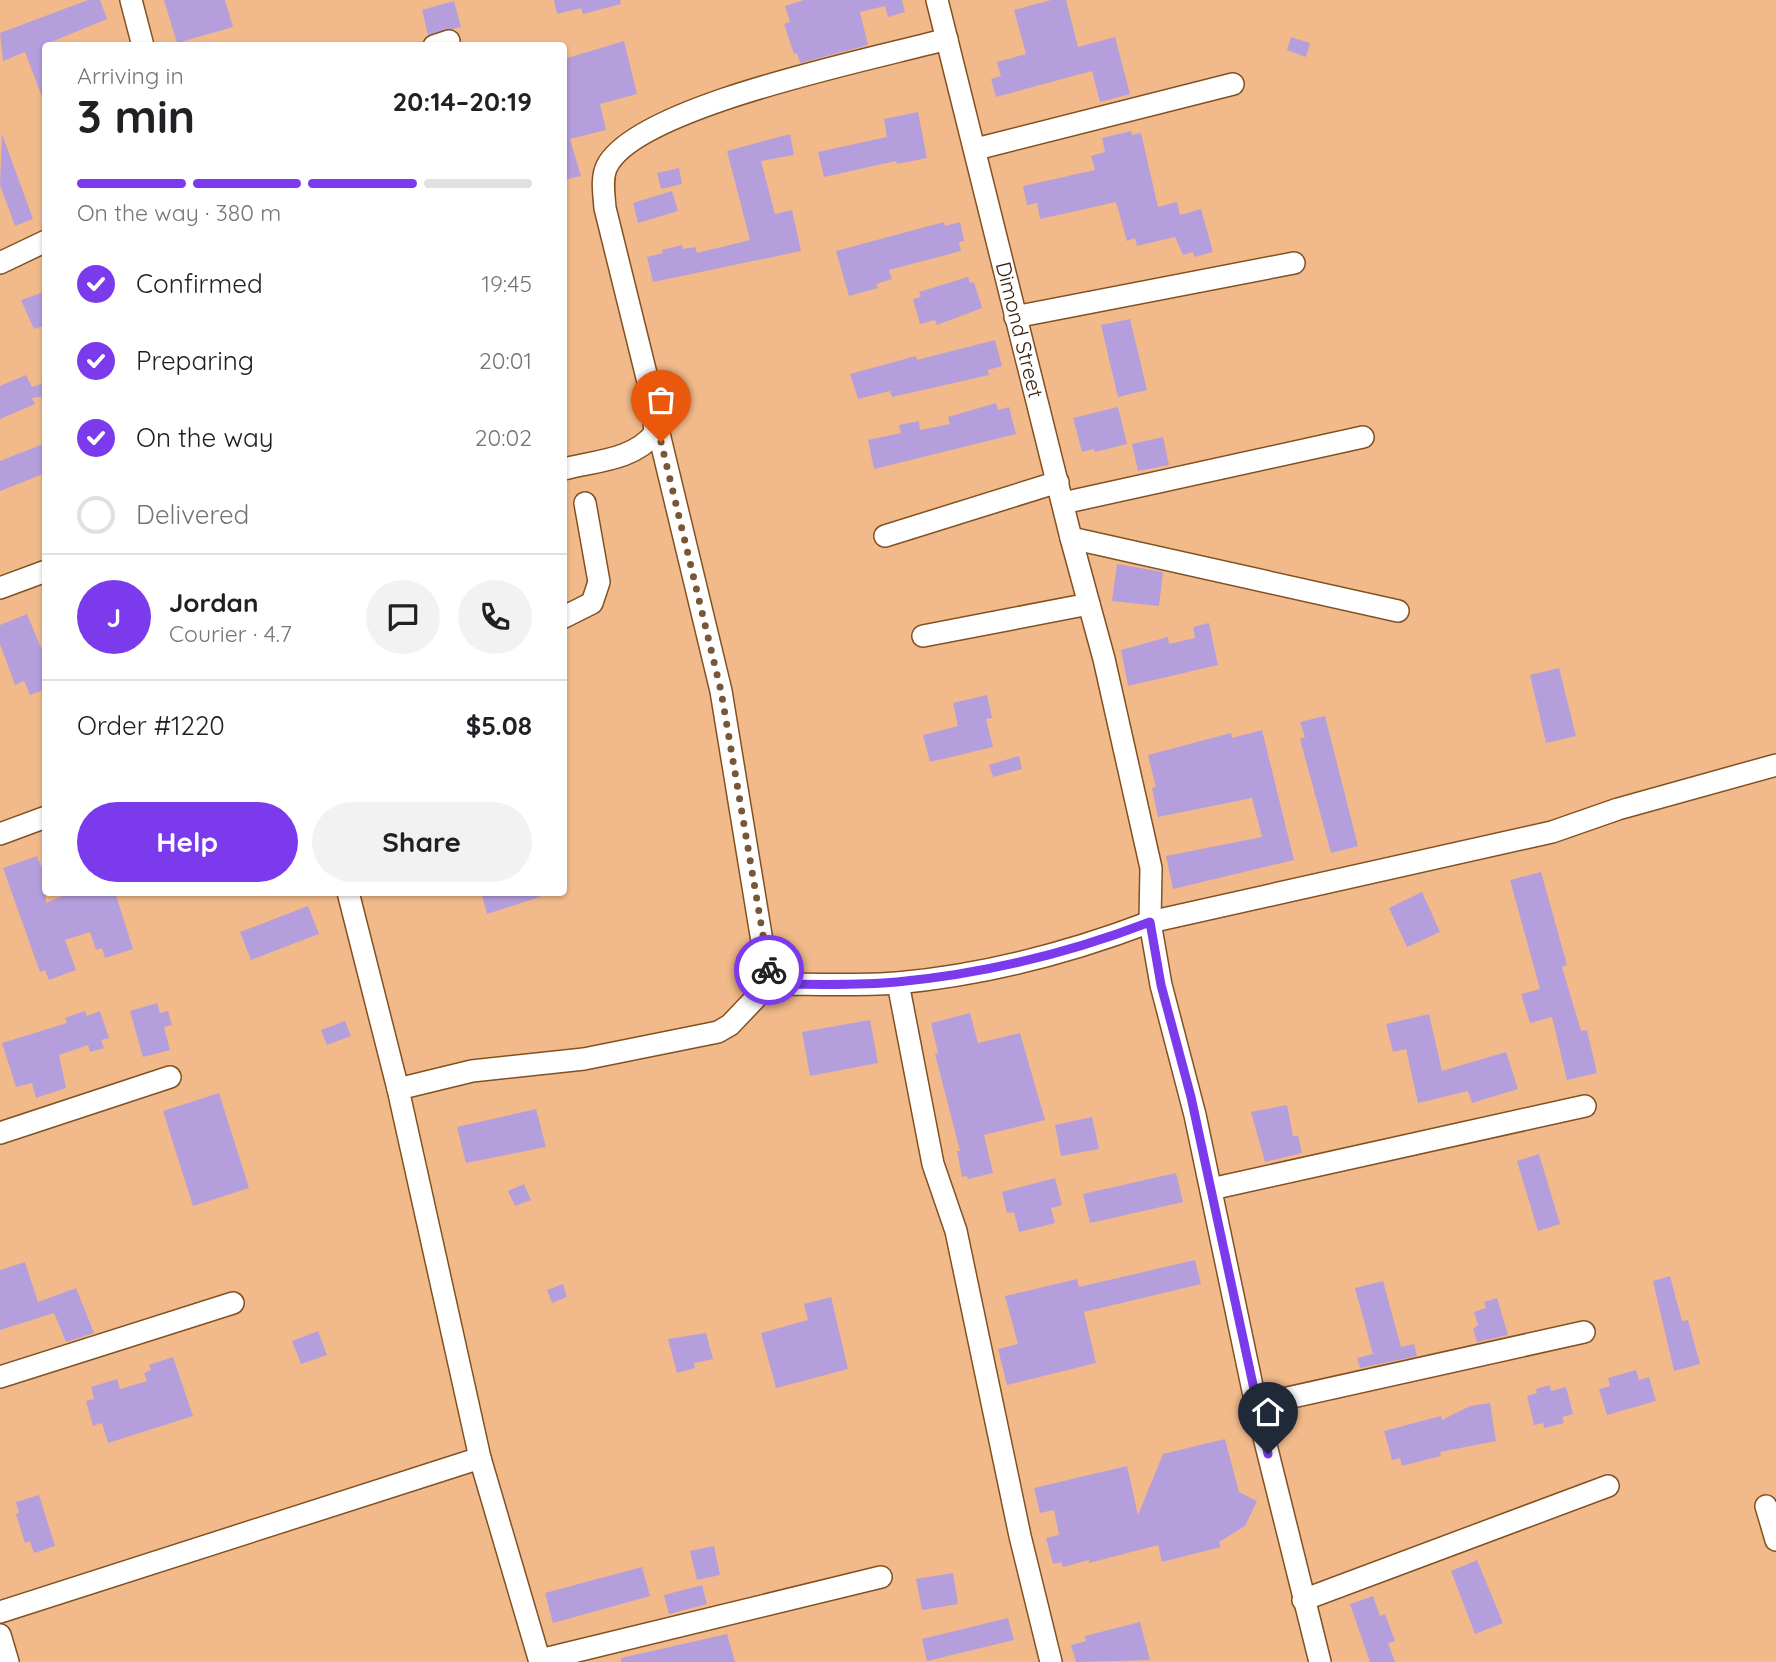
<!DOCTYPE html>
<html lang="en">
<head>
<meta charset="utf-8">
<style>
  :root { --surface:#fff; --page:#f2f2f2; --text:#202124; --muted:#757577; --line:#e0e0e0; --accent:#7c3aed }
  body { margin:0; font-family:Quicksand,sans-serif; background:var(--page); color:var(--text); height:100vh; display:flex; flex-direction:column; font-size:26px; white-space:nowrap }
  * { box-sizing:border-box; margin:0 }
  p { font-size:23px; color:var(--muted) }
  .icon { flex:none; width:38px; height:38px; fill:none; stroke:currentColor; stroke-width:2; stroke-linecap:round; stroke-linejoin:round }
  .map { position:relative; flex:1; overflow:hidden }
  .panel { position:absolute; left:42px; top:42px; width:525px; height:854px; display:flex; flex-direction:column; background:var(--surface); border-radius:7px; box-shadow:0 2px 5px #0004 }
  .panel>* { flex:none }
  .pin { position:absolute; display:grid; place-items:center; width:60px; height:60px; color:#fff; margin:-72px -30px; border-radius:50% 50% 50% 0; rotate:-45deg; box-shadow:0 0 7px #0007 }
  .pin .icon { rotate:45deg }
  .courier { position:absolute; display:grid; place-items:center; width:70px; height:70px; margin:-35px; border:5px solid #7c3aed; border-radius:50%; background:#fff; color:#222; box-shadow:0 2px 9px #0007 }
  .head em { font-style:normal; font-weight:700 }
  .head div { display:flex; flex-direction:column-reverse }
  .head { display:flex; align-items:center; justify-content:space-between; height:119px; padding:0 35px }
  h1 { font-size:46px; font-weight:700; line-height:52px }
  .bar { display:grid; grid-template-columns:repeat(4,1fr); gap:10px 7px; align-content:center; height:84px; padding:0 35px }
  .bar i { height:9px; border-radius:5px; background:var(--line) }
  .bar .selected { background:var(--accent) }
  .bar p { grid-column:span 4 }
  .line { display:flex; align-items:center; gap:18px; padding:0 35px; border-top:2px solid var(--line) }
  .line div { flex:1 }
  .round { display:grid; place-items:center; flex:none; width:74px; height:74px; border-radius:37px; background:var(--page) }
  ol { padding:0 35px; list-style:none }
  li { display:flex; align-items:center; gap:21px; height:77px }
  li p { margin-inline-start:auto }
  li .icon { padding:7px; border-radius:50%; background:var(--accent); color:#fff; stroke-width:4 }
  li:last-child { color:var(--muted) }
  li i { width:38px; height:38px; border:4px solid var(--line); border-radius:50% }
  .primary-button { display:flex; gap:14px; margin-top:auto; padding:14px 35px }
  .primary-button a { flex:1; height:80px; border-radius:42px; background:var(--accent); color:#fff; font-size:28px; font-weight:700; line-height:80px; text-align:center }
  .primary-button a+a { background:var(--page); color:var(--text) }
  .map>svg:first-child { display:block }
  .building { fill:#b59edc }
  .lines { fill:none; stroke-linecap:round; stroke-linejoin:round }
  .minor-casing { stroke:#825122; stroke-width:24 }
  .minor { stroke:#fff; stroke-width:21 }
  .done { stroke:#785739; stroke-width:7; stroke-dasharray:0 12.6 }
  .route { stroke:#7c3aed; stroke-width:9 }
  .labels { text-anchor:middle; stroke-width:5; stroke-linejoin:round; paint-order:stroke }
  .street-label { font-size:21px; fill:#37210e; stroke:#f2ba8a }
</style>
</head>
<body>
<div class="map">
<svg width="1776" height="1662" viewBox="0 0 1776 1662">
  <rect width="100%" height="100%" fill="#f2ba8a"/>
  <path class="building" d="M 88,0 L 100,0 L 107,19 L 46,44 L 44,102 L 25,52 L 3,61 L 0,33 Z
    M 164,0 L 225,0 L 233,27 L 177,43 Z
    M 554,0 L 620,0 L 621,4 L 583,14 L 581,8 L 557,14 Z
    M 804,0 L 902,0 L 905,12 L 888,17 L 885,6 L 860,12 L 868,45 L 800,63 L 797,53 L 794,54 L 784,24 L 790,22 L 785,6 Z
    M 1051,0 L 1066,0 L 1078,47 L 1115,37 L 1130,94 L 1100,102 L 1092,71 L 996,97 L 991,79 L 1001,76 L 997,62 L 1026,54 L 1014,10 Z
    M 454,1 L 461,27 L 428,35 L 422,10 Z
    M 1291,37 L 1310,43 L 1306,57 L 1287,50 Z
    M 624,41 L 637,94 L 600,104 L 606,130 L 570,139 L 581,176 L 564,180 L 564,59 Z
    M 918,112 L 927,158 L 897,164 L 896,161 L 824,177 L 818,152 L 887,137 L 884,119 Z
    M 1131,131 L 1132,135 L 1141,133 L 1158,207 L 1177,202 L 1180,215 L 1201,209 L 1213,252 L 1194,257 L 1193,252 L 1183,255 L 1175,237 L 1137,246 L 1135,238 L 1127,241 L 1116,202 L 1040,219 L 1037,203 L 1027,205 L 1023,186 L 1095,170 L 1091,156 L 1105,152 L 1102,138 Z
    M 2,134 L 33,219 L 15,226 L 0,185 Z
    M 790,134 L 794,155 L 761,161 L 775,214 L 792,210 L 801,251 L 653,282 L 647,257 L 663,253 L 662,250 L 682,245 L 683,249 L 695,247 L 697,253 L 750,240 L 727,151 Z
    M 679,168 L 682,184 L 661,189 L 657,173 Z
    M 672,191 L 678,211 L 638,223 L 633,203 Z
    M 944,222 L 945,226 L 960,222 L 964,241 L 959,242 L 961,251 L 889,270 L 892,279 L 876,284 L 878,288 L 849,296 L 836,251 Z
    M 968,277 L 970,283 L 974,282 L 982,308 L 937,325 L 935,320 L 920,324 L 913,299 L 921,297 L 919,292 Z
    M 46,291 L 46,325 L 34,329 L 21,300 Z
    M 1130,319 L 1147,390 L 1118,397 L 1101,325 Z
    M 995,340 L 1002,366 L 988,370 L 989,375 L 892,397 L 890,391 L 858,399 L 850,374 L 916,356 L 917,360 Z
    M 26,375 L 32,387 L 46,382 L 46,396 L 32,398 L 35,404 L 0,419 L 0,386 Z
    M 996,403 L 998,410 L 1009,407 L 1016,434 L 874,469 L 868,440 L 901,433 L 899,425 L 919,421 L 920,430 L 950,424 L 948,417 Z
    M 1118,407 L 1127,444 L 1095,452 L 1094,449 L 1082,452 L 1073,418 Z
    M 1163,437 L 1169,465 L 1138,471 L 1132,444 Z
    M 46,443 L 46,473 L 0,491 L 0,461 Z
    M 1117,564 L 1163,572 L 1159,606 L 1112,601 Z
    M 27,614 L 46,660 L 46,689 L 30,695 L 24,681 L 15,685 L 0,644 L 0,625 Z
    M 1209,623 L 1218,665 L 1128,686 L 1121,650 L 1168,637 L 1169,644 L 1195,638 L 1193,627 Z
    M 1559,668 L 1576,736 L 1546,743 L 1530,675 Z
    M 987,695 L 992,718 L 986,719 L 993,747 L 930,762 L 923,735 L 958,726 L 953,703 Z
    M 1325,716 L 1358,846 L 1331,853 L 1300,739 L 1305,737 L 1300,722 Z
    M 1262,730 L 1294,860 L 1173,889 L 1166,856 L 1262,837 L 1252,798 L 1158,817 L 1152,788 L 1156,787 L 1148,755 L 1231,733 L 1232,738 Z
    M 1019,756 L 1022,769 L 993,777 L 989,765 Z
    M 37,856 L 46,879 L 46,903 L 72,892 L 115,892 L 133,949 L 105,958 L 102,948 L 96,950 L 90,932 L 65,940 L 76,970 L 49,980 L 45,970 L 40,972 L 3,868 Z
    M 1541,872 L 1567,965 L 1562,967 L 1581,1031 L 1587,1030 L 1597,1073 L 1567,1080 L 1552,1017 L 1530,1023 L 1521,994 L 1540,989 L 1510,880 Z
    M 481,892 L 539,892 L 540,897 L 487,914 Z
    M 1422,892 L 1440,932 L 1407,947 L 1389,908 Z
    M 308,906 L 319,934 L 251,960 L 240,932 Z
    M 157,1003 L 160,1013 L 168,1011 L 172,1025 L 164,1027 L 170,1050 L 143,1057 L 130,1011 Z
    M 85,1011 L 87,1016 L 100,1011 L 109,1038 L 101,1040 L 104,1048 L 90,1052 L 88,1045 L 59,1055 L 66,1088 L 36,1098 L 32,1083 L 16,1087 L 2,1043 L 67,1023 L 65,1018 Z
    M 970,1013 L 978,1043 L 1020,1033 L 1045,1120 L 984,1135 L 993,1173 L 968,1179 L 967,1176 L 962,1177 L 957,1151 L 960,1151 L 935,1054 L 938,1053 L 931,1023 Z
    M 1429,1014 L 1442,1071 L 1506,1052 L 1518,1089 L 1472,1103 L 1468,1091 L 1418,1103 L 1406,1049 L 1393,1052 L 1386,1024 Z
    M 870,1020 L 878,1063 L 810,1076 L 802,1032 Z
    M 345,1021 L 351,1036 L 327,1045 L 321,1030 Z
    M 219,1093 L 249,1188 L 193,1206 L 163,1111 Z
    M 1287,1105 L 1293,1136 L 1298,1136 L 1302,1153 L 1265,1162 L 1251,1112 Z
    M 536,1109 L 546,1147 L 466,1163 L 457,1127 Z
    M 1092,1117 L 1099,1149 L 1061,1156 L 1055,1125 Z
    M 1539,1154 L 1560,1224 L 1538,1231 L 1517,1161 Z
    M 1176,1173 L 1183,1202 L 1090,1223 L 1083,1194 Z
    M 1055,1178 L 1062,1205 L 1051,1208 L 1055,1223 L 1019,1232 L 1014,1212 L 1007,1213 L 1002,1192 Z
    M 524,1184 L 531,1200 L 515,1206 L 508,1191 Z
    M 1195,1260 L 1201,1284 L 1084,1312 L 1096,1363 L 1007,1385 L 998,1349 L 1018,1344 L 1005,1296 L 1077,1279 L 1079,1287 Z
    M 25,1262 L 38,1302 L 76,1288 L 94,1333 L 66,1342 L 54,1313 L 0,1330 L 0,1270 Z
    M 1670,1276 L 1682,1321 L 1688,1320 L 1700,1364 L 1674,1371 L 1653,1281 Z
    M 1383,1281 L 1401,1347 L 1414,1344 L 1417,1356 L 1360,1368 L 1357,1358 L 1373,1354 L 1355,1288 Z
    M 563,1284 L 567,1297 L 552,1303 L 547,1290 Z
    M 831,1297 L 848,1369 L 776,1388 L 761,1333 L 808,1320 L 804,1304 Z
    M 1497,1298 L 1508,1335 L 1477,1342 L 1473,1329 L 1478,1325 L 1474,1312 L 1486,1308 L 1484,1302 Z
    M 318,1331 L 327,1355 L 301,1364 L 292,1341 Z
    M 706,1333 L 713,1359 L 694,1363 L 695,1368 L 677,1373 L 668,1339 Z
    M 173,1357 L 193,1416 L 108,1443 L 102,1423 L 93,1426 L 86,1401 L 94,1399 L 91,1387 L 117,1379 L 120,1389 L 147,1381 L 144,1373 L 151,1370 L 149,1365 Z
    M 1636,1370 L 1639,1380 L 1649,1377 L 1656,1401 L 1607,1415 L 1599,1389 L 1610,1386 L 1608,1378 Z
    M 1550,1385 L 1551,1391 L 1566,1387 L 1573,1414 L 1562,1417 L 1564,1423 L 1544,1428 L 1543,1423 L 1534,1425 L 1527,1396 L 1537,1393 L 1536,1389 Z
    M 1490,1403 L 1496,1441 L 1440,1452 L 1441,1456 L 1402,1466 L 1400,1458 L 1392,1460 L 1384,1431 L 1441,1416 L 1442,1420 L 1470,1406 Z
    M 1225,1439 L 1239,1492 L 1257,1501 L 1245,1526 L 1219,1542 L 1221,1547 L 1162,1562 L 1158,1545 L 1089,1563 L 1089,1560 L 1063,1567 L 1061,1562 L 1053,1564 L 1046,1538 L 1059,1535 L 1054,1510 L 1040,1513 L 1034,1488 L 1127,1466 L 1138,1515 L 1163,1454 Z
    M 39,1495 L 55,1546 L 34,1553 L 30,1541 L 25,1543 L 16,1514 L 19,1513 L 16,1502 Z
    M 714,1546 L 720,1575 L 697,1580 L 690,1551 Z
    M 1477,1560 L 1503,1623 L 1475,1634 L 1451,1571 Z
    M 642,1567 L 650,1596 L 553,1623 L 545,1593 Z
    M 953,1573 L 958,1604 L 922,1610 L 916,1579 Z
    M 702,1585 L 707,1604 L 669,1614 L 664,1595 Z
    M 1373,1596 L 1380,1616 L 1385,1614 L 1395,1641 L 1388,1643 L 1395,1662 L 1370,1662 L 1350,1604 Z
    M 1008,1618 L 1014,1640 L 927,1661 L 922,1639 Z
    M 1140,1622 L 1150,1660 L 1076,1662 L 1071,1645 L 1086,1641 L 1085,1636 Z
    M 727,1634 L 735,1662 L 621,1662 L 621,1658 Z"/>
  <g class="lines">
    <defs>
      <g id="minor">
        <path d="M 131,0 L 143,46"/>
        <path id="s1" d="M 937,0 L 1071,538 L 1104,659 L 1151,868 L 1150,922 L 1161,985 L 1195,1115 L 1256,1405 L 1320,1662"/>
        <path d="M 434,46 L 449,41"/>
        <path d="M 976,149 L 1233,84"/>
        <path d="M 0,263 L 46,241"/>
        <path d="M 1015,317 L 1294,263"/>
        <path d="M 655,417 L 721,691 L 769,984 C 811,984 855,986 897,983 C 983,975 1069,953 1150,922 L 1552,832 L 1618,809 L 1776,765"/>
        <path d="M 564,469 C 595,461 634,460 655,433 L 652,398 L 605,208 C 604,194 601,178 607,166 C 638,105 879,58 947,39"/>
        <path d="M 1063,503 L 1363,437"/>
        <path d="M 885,536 L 1058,482"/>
        <path d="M 1071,538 L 1398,611"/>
        <path d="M 0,588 L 46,571"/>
        <path d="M 564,617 L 592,603 L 599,582 L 585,503"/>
        <path d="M 923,636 L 1089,604"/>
        <path d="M 0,834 L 46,817"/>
        <path d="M 348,892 L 398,1089 L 480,1458 L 540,1662"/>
        <path d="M 898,983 L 933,1164 L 956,1231 L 1020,1536 L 1051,1662"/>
        <path d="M 398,1089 L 472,1071 L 584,1059 L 718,1032 L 730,1025 L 769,984"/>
        <path d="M 0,1133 L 170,1077"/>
        <path d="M 1211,1189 L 1585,1106"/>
        <path d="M 0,1377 L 233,1303"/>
        <path d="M 1256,1405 L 1584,1332"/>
        <path d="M 1766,1506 L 1776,1540"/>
        <path d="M 1303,1600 L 1608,1486"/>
        <path d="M 0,1612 L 480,1458"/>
        <path d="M 0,1635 L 8,1662"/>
        <path d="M 540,1660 L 881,1577"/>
      </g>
    </defs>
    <use href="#minor" class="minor-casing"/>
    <use href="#minor" class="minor"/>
  </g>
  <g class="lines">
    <path class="done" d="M 661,442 L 721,691 L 769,970"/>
    <path class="route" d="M 769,970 L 769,984 C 811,984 855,986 897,982 C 984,974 1069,953 1150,922 L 1161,985 L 1191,1097 L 1268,1454"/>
  </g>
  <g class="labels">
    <g class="street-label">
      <text dy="7" stroke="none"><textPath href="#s1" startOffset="340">Dimond Street</textPath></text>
    </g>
  </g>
</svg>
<div class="pin" style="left:661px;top:442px;background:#ea580c"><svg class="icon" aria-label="bag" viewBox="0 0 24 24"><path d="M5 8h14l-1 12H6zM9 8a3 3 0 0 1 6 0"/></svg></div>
<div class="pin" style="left:1268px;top:1454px;background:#1f2937"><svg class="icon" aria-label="home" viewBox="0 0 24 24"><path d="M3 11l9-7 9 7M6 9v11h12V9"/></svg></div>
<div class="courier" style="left:769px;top:970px"><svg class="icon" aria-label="bike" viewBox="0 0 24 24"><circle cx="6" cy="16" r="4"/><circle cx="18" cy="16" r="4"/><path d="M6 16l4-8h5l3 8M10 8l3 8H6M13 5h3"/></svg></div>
<section class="panel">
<div class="head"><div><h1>3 min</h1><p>Arriving in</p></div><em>20:14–20:19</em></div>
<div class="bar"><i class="selected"></i><i class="selected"></i><i class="selected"></i><i></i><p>On the way · 380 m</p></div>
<ol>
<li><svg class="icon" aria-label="check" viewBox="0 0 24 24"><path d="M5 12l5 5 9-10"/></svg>Confirmed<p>19:45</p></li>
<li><svg class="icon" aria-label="check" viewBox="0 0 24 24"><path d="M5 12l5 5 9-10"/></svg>Preparing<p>20:01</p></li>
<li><svg class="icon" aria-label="check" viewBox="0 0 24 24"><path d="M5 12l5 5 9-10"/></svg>On the way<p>20:02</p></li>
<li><i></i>Delivered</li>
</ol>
<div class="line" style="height:126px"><b class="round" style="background:var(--accent);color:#fff">J</b><div><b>Jordan</b><p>Courier · 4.7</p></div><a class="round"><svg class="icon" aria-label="chat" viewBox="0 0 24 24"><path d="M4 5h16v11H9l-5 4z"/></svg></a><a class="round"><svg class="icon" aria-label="phone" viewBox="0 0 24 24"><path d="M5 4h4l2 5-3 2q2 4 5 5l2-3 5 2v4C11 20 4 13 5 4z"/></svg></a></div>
<div class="line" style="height:91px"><div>Order #1220</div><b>$5.08</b></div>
<div class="primary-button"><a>Help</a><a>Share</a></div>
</section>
</div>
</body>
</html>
